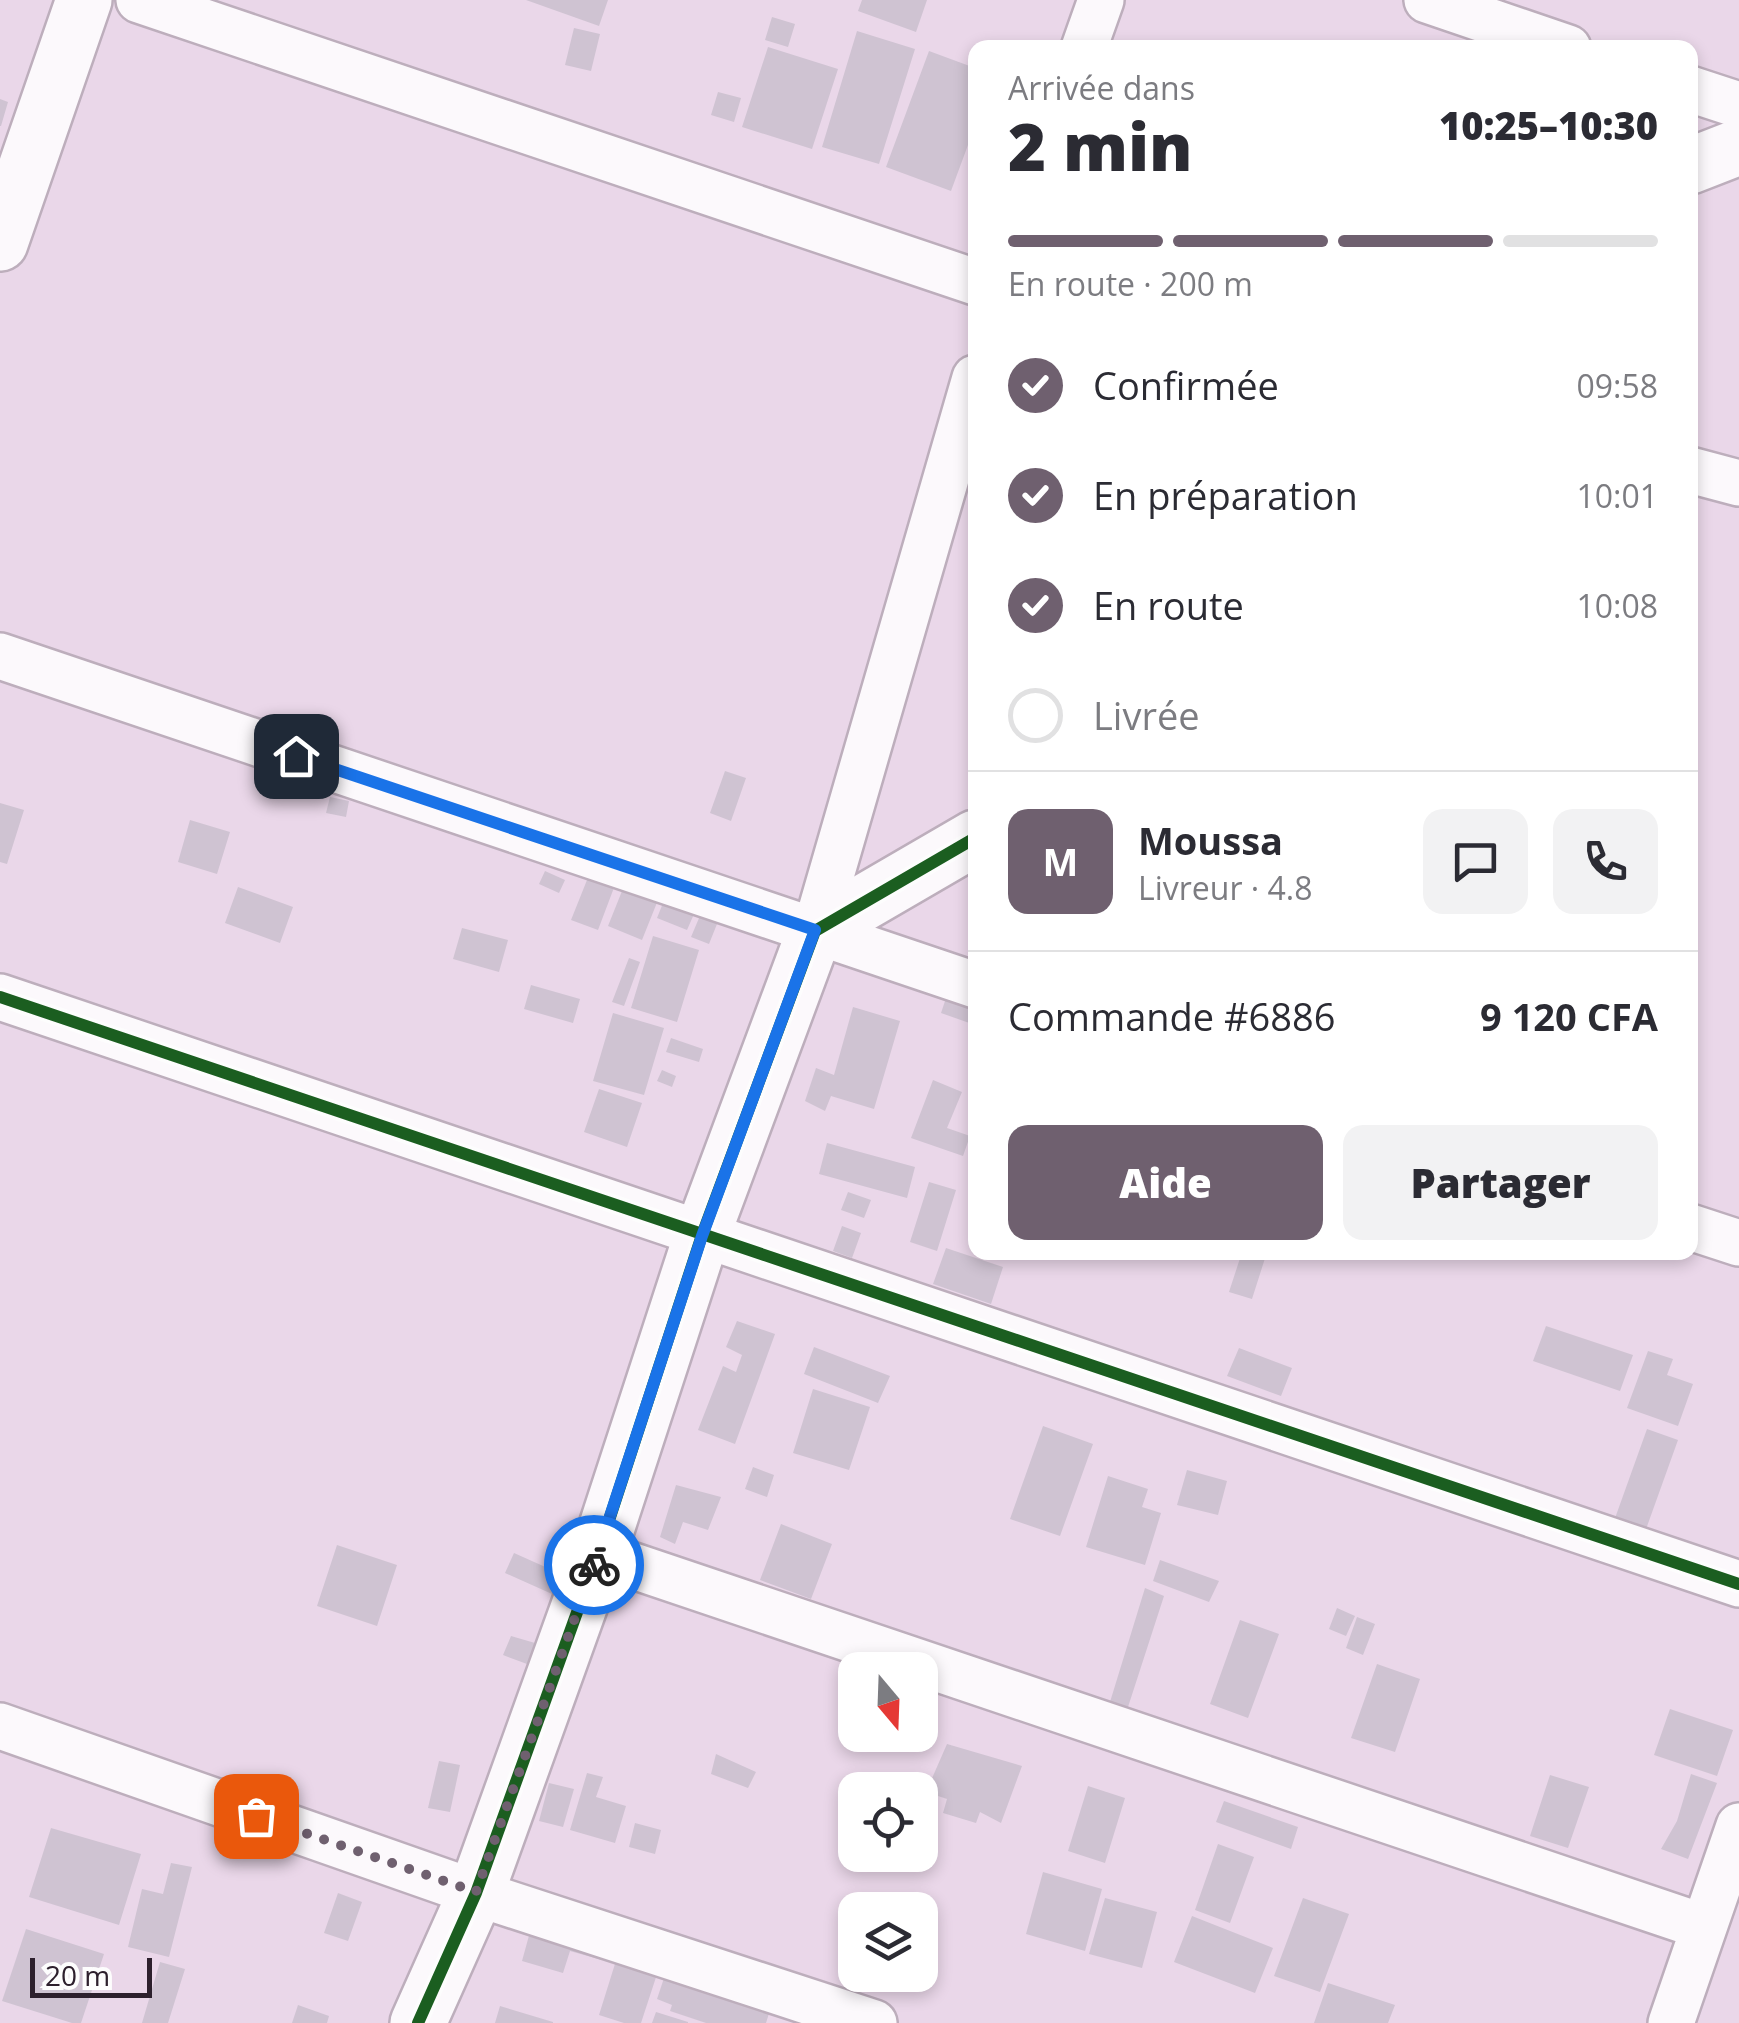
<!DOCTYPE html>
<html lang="fr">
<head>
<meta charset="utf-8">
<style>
  :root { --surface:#fff; --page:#f2f2f3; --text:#2b2b33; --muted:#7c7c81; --line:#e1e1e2; --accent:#6f606f }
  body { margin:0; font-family:"Open Sans",sans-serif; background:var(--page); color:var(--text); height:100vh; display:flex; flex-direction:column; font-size:38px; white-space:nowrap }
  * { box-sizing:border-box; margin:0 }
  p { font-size:32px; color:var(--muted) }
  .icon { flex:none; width:55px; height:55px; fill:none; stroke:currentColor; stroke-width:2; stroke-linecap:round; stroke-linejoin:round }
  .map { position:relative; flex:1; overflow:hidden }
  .drawer { position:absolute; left:968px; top:40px; width:730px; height:1220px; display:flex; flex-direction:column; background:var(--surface); border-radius:20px; box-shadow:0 5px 15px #0003 }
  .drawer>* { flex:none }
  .needle { width:65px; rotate:161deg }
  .buttons { position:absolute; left:838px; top:1652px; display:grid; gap:20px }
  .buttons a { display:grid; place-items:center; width:100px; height:100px; border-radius:20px; background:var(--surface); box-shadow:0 5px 15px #0003; font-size:50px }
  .scale { position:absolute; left:30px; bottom:25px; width:122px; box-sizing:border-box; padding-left:10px; border:5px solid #2d202d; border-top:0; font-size:28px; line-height:35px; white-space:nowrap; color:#2d202d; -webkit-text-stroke:8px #fdfdfd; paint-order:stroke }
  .pin { position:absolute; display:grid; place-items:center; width:85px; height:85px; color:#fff; margin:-42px; border-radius:20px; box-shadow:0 5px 15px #0006 }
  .courier { position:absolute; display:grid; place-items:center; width:100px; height:100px; margin:-50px; border:8px solid #1a73e8; border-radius:50%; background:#fff; color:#222; box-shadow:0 2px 12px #0007 }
  .summary em { font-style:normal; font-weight:800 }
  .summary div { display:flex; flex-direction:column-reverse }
  .summary { display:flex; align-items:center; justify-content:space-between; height:170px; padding:0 40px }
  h1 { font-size:65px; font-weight:800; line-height:75px }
  .bar { display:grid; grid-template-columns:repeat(4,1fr); gap:15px 10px; align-content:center; height:120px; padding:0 40px }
  .bar i { height:12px; border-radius:8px; background:var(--line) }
  .bar .selected { background:var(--accent) }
  .bar p { grid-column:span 4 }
  .line { display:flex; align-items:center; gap:25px; padding:0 40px; border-top:2px solid var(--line) }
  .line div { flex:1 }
  .round { display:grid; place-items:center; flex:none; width:105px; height:105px; border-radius:20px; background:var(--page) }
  ol { padding:0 40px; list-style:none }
  li { display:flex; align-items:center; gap:30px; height:110px }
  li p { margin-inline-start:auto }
  li .icon { padding:10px; border-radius:50%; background:var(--accent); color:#fff; stroke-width:4 }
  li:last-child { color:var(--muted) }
  li i { width:55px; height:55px; border:5px solid var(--line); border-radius:50% }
  .action { display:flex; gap:20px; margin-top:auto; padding:20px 40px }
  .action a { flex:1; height:115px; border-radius:20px; background:var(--accent); color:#fff; font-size:40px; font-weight:800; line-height:115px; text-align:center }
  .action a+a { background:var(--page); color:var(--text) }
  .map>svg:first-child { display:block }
  .building { fill:#cfc3d2 }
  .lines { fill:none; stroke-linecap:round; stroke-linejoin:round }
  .street-casing { stroke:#bdaebc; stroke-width:50 }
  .secondary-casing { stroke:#bdaebc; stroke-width:60 }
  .street { stroke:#fcf9fc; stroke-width:45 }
  .secondary { stroke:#fcf9fc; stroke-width:55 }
  .cycleway-casing { stroke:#fdfdfd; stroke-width:19 }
  .cycleway { stroke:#1b5e20; stroke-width:12 }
  .done { stroke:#6f606f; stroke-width:10; stroke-dasharray:0 18 }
  .route { stroke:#1a73e8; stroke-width:12 }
</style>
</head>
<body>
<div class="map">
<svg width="1739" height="2023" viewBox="0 0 1739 2023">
  <rect width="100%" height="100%" fill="#ead7e9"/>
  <path class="building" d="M 526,0 L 608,0 L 599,26 Z
    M 862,0 L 927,0 L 916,32 L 858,11 Z
    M 772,17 L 795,24 L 788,47 L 765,40 Z
    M 574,28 L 600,34 L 591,71 L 565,65 Z
    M 857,31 L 915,49 L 879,164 L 822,147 Z
    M 768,47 L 838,69 L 812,149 L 742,127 Z
    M 929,51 L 975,68 L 975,126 L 951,191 L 886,167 Z
    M 718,92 L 741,98 L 734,122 L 711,115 Z
    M 0,99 L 8,102 L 1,126 L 0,126 Z
    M 725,771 L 746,778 L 731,821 L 710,813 Z
    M 330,797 L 349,801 L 346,817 L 326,813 Z
    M 0,803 L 24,810 L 7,864 L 0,862 Z
    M 190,820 L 230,832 L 217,874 L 178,862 Z
    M 545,871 L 565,880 L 559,893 L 539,884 Z
    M 589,875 L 615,885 L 598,930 L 571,920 Z
    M 626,881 L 660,895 L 642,940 L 608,926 Z
    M 238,887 L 293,907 L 280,943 L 225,923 Z
    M 667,893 L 698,905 L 687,930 L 657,918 Z
    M 702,911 L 719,919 L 709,944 L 691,937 Z
    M 462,928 L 508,940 L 499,972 L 453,959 Z
    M 653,936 L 699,950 L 677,1022 L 631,1008 Z
    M 629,958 L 640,962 L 624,1006 L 612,1002 Z
    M 531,985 L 580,999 L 573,1023 L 524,1009 Z
    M 947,995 L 975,1005 L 975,1025 L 941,1013 Z
    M 853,1007 L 900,1021 L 874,1109 L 831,1096 L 825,1111 L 805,1101 L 816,1068 L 834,1075 Z
    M 613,1013 L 664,1028 L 644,1095 L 593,1081 Z
    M 671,1038 L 703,1049 L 699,1062 L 666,1052 Z
    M 662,1070 L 676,1076 L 672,1087 L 657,1081 Z
    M 933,1080 L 962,1092 L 947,1128 L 970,1136 L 963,1156 L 911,1138 Z
    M 599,1089 L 642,1103 L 627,1147 L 584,1132 Z
    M 827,1143 L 915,1167 L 907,1198 L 819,1174 Z
    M 929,1182 L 956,1190 L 937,1251 L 910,1242 Z
    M 848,1192 L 871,1200 L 864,1218 L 841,1210 Z
    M 842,1226 L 861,1233 L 852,1258 L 833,1251 Z
    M 946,1248 L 1003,1267 L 991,1304 L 933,1284 Z
    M 1242,1252 L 1267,1252 L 1252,1299 L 1229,1292 Z
    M 737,1321 L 775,1334 L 735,1444 L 698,1430 L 723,1366 L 736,1372 L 742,1355 L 726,1347 Z
    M 1546,1326 L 1633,1355 L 1620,1391 L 1533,1361 Z
    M 814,1347 L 890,1376 L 878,1403 L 804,1374 Z
    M 1239,1348 L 1292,1368 L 1281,1396 L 1227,1376 Z
    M 1648,1351 L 1673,1359 L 1667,1375 L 1693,1384 L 1678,1426 L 1627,1408 Z
    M 813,1389 L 870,1407 L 849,1470 L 793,1453 Z
    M 1043,1426 L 1093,1444 L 1060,1536 L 1010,1519 Z
    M 1647,1429 L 1678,1440 L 1645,1532 L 1614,1521 Z
    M 753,1467 L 774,1475 L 767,1497 L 745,1489 Z
    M 1187,1470 L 1227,1481 L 1218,1515 L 1177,1505 Z
    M 1108,1476 L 1148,1489 L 1142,1507 L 1161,1513 L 1145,1565 L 1086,1547 Z
    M 676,1485 L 721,1497 L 708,1530 L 683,1522 L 675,1544 L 660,1537 Z
    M 781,1524 L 832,1544 L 811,1599 L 760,1580 Z
    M 337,1545 L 397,1565 L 377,1626 L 317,1606 Z
    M 514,1553 L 561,1574 L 552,1594 L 505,1573 Z
    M 1160,1560 L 1219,1581 L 1209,1602 L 1153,1581 Z
    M 1145,1588 L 1164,1596 L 1128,1707 L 1110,1702 Z
    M 1337,1608 L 1355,1616 L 1346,1636 L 1329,1629 Z
    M 1357,1617 L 1375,1624 L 1363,1655 L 1346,1648 Z
    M 1240,1620 L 1279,1634 L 1248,1718 L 1210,1704 Z
    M 511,1636 L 535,1643 L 527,1664 L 503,1655 Z
    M 1377,1664 L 1420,1679 L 1395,1752 L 1351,1738 Z
    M 1670,1709 L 1733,1730 L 1717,1776 L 1654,1755 Z
    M 947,1744 L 1022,1766 L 1001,1823 L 980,1812 L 976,1823 L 943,1813 L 947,1799 L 926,1792 Z
    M 716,1754 L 756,1772 L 748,1788 L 711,1774 Z
    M 439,1761 L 460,1765 L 450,1812 L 428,1808 Z
    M 587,1773 L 603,1777 L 596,1797 L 626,1806 L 615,1843 L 570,1830 Z
    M 1691,1774 L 1717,1783 L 1688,1859 L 1661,1849 L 1677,1821 Z
    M 1550,1775 L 1589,1787 L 1568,1848 L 1530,1836 Z
    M 549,1783 L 574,1789 L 563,1827 L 539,1821 Z
    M 1088,1786 L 1125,1798 L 1105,1863 L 1068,1851 Z
    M 1224,1801 L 1298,1827 L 1291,1849 L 1216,1822 Z
    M 635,1823 L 661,1830 L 655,1854 L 629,1847 Z
    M 51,1828 L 141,1854 L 119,1925 L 29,1897 Z
    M 1218,1844 L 1254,1857 L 1230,1923 L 1195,1910 Z
    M 171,1863 L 192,1867 L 169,1957 L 128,1947 L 142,1889 L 163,1894 Z
    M 1043,1872 L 1102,1889 L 1085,1951 L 1026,1934 Z
    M 338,1893 L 362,1902 L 348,1941 L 324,1933 Z
    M 1105,1898 L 1157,1912 L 1142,1968 L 1089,1954 Z
    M 1303,1898 L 1349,1914 L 1320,1992 L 1274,1976 Z
    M 1192,1916 L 1273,1948 L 1255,1993 L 1174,1962 Z
    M 533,1921 L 607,1943 L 602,1960 L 570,1951 L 563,1973 L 522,1961 Z
    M 26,1929 L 104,1954 L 81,2023 L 72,2023 L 2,2001 Z
    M 619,1951 L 660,1965 L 641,2023 L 624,2023 L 599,2015 Z
    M 160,1962 L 185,1969 L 168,2023 L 142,2023 Z
    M 667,1969 L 772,2004 L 766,2023 L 706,2023 L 670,2011 L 672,2005 L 657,1999 Z
    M 1328,1983 L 1395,2005 L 1388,2023 L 1314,2023 Z
    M 298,2005 L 329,2016 L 327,2023 L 292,2023 Z
    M 500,2006 L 553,2022 L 553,2023 L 495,2023 Z
    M 656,2012 L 688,2022 L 688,2023 L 652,2023 Z"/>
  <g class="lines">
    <defs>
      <path id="street" d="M 139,0 L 975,282
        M 1427,0 L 1568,48
        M 1084,48 L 1101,0
        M 1690,89 L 1739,105
        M 1690,470 L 1739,483
        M 0,656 L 975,985
        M 815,931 L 975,378
        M 0,997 L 1739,1584
        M 1690,1227 L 1739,1243
        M 598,1554 L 1704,1927
        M 0,1726 L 476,1893 L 874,2023
        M 1671,2023 L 1739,1826"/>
      <path id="secondary" d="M 1690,166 L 1739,147
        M 0,243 L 84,0
        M 418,2023 L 476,1893 L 598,1554 L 702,1235 L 815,931 L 975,838"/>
    </defs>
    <use href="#street" class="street-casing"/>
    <use href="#secondary" class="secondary-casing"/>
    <use href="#street" class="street"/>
    <use href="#secondary" class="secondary"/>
    <defs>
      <path id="cycleway" d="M 0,997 L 1739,1584
        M 418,2023 L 476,1893 L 598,1554 L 702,1235 L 815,931 L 975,838"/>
    </defs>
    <use href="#cycleway" class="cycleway-casing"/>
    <use href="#cycleway" class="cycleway"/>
  </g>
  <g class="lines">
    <path class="done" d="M 256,1816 L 476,1892 L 594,1565"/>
    <path class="route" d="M 296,756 L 815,930 L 702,1236 L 594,1565"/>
  </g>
</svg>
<div class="buttons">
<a><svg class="needle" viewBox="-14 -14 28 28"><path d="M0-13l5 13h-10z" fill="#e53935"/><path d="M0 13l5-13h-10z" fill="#7c7c81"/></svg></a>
<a><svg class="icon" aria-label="locate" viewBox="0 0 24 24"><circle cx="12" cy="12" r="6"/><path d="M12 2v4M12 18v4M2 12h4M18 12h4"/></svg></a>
<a><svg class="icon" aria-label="layers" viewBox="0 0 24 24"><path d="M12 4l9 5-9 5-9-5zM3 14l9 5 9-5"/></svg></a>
</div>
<div class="scale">20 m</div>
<div class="pin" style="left:256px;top:1816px;background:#ea580c"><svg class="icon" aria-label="bag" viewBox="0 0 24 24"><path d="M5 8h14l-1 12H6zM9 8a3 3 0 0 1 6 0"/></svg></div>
<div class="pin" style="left:296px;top:756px;background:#1f2937"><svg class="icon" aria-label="home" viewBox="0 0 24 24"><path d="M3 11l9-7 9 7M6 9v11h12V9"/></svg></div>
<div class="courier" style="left:594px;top:1565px"><svg class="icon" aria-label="bike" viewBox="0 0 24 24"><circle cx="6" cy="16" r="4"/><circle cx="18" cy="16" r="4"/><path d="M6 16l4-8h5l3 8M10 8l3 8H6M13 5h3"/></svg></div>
<section class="drawer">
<div class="summary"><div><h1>2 min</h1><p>Arrivée dans</p></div><em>10:25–10:30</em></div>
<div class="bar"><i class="selected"></i><i class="selected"></i><i class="selected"></i><i></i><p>En route · 200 m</p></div>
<ol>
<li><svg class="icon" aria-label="check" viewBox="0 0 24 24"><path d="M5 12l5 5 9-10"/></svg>Confirmée<p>09:58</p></li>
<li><svg class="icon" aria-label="check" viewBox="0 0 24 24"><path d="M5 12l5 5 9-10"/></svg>En préparation<p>10:01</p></li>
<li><svg class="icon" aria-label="check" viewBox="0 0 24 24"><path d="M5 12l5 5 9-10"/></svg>En route<p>10:08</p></li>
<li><i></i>Livrée</li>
</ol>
<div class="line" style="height:180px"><b class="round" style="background:var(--accent);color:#fff">M</b><div><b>Moussa</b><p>Livreur · 4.8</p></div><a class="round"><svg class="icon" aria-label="chat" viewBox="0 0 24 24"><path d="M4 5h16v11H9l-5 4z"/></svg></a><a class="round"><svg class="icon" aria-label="phone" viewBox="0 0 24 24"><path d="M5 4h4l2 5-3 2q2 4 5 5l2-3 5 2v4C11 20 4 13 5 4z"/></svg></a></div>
<div class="line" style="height:130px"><div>Commande #6886</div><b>9 120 CFA</b></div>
<div class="action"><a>Aide</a><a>Partager</a></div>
</section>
</div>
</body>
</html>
